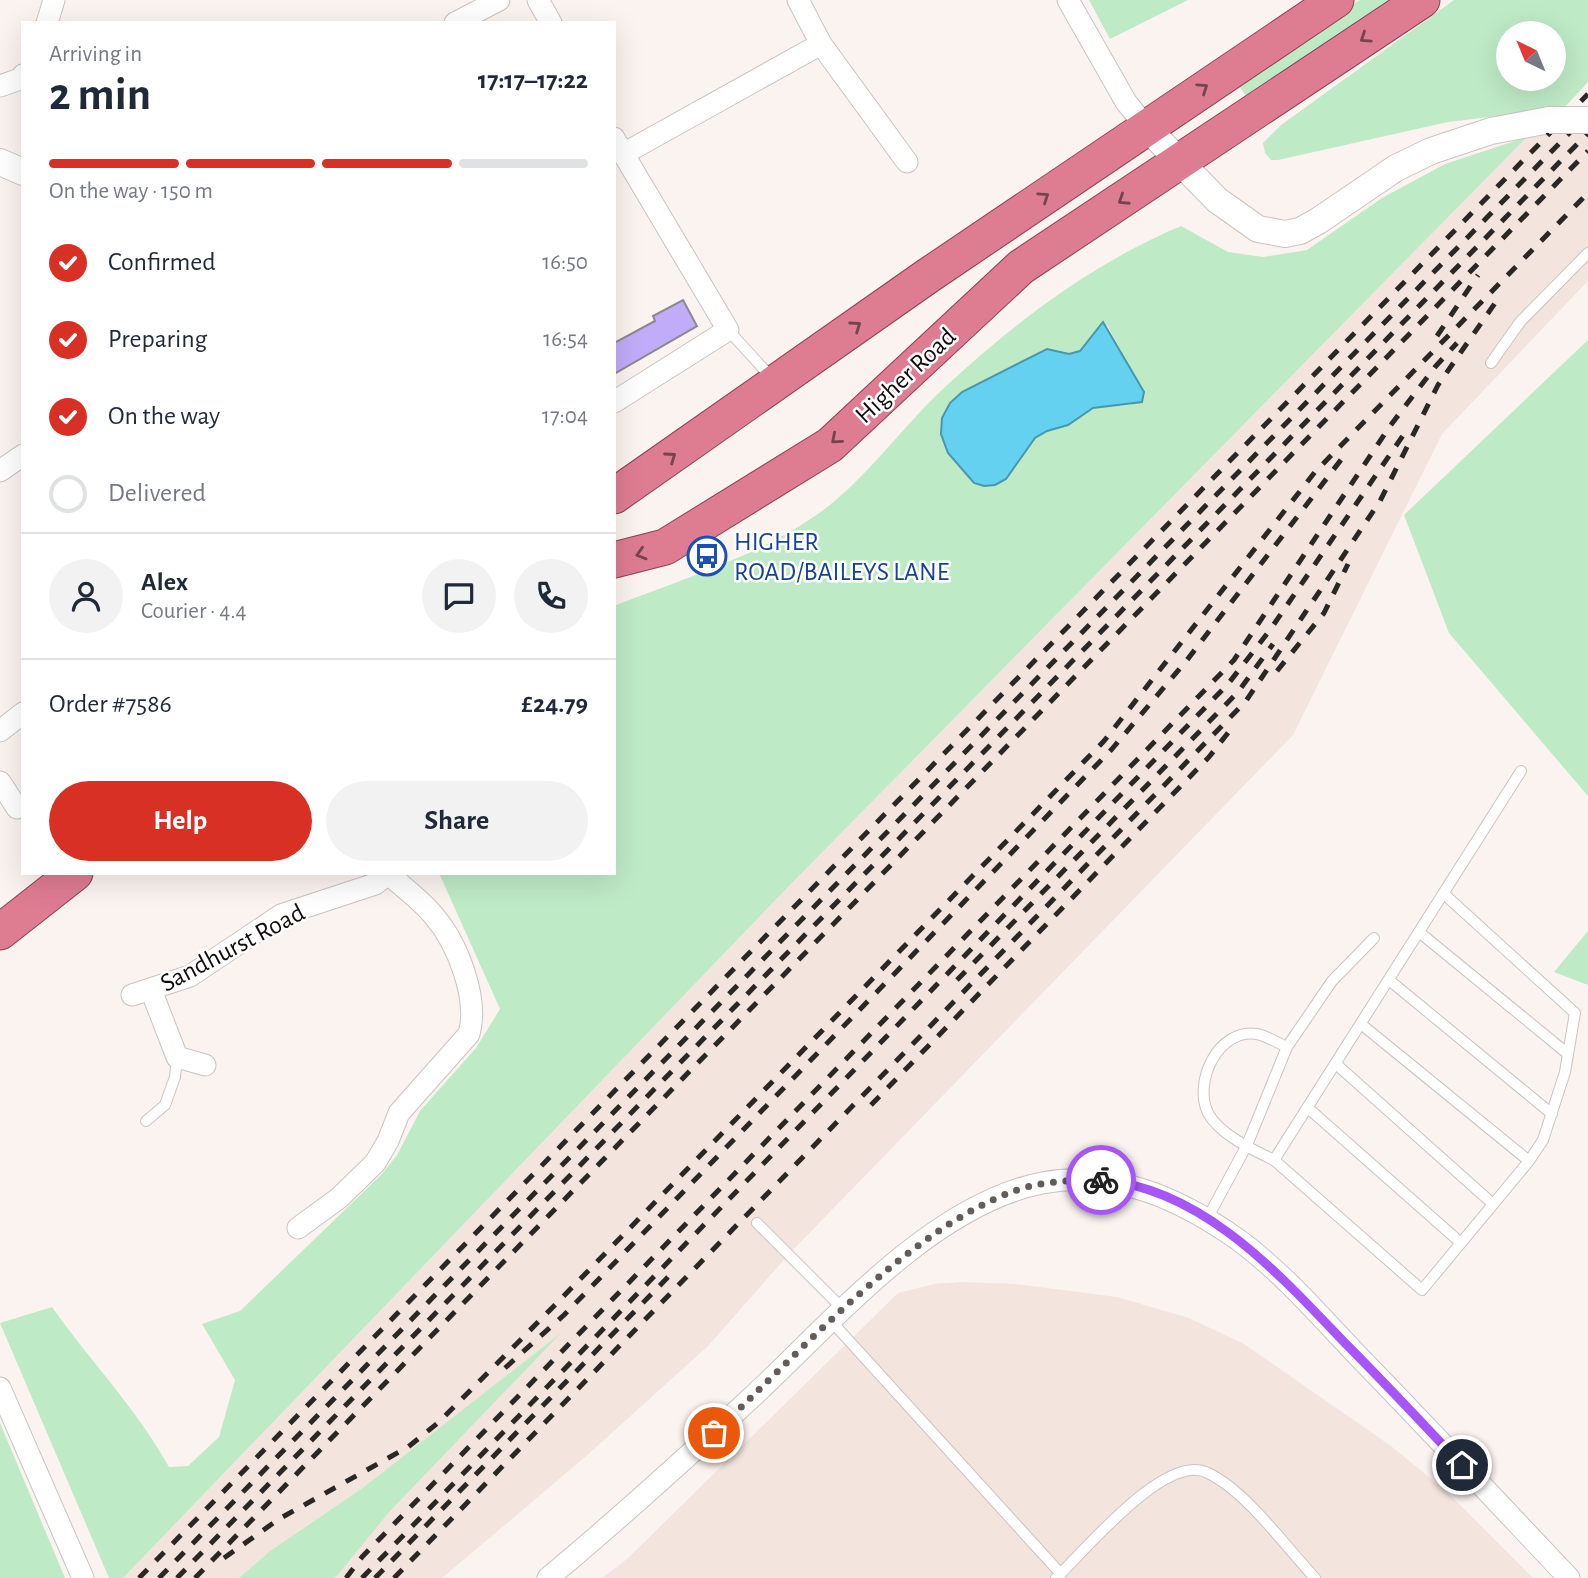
<!DOCTYPE html>
<html lang="en">
<head>
<meta charset="utf-8">
<style>
  :root { --surface:#fff; --page:#f2f2f3; --text:#1f2937; --muted:#747a83; --line:#e0e1e3; --accent:#d93025 }
  body { margin:0; font-family:"Alegreya Sans",sans-serif; background:var(--page); color:var(--text); height:100vh; display:flex; flex-direction:column; font-size:26px; white-space:nowrap }
  * { box-sizing:border-box; margin:0 }
  p { font-size:23px; color:var(--muted) }
  .icon { flex:none; width:38px; height:38px; fill:none; stroke:currentColor; stroke-width:2; stroke-linecap:round; stroke-linejoin:round }
  .map { position:relative; flex:1; overflow:hidden }
  .drawer { position:absolute; left:21px; top:21px; width:595px; height:854px; display:flex; flex-direction:column; background:var(--surface); border-radius:0px; box-shadow:0 7px 28px #0002 }
  .drawer>* { flex:none }
  .needle { width:46px; rotate:317deg }
  .tools { position:absolute; left:1496px; top:21px; display:grid; gap:14px }
  .tools a { display:grid; place-items:center; width:70px; height:70px; border-radius:50%; background:var(--surface); box-shadow:0 7px 28px #0002; font-size:35px }
  .pin { position:absolute; display:grid; place-items:center; width:60px; height:60px; color:#fff; margin:-30px; border:4px solid #fff; border-radius:50%; box-shadow:0 2px 7px #0007 }
  .courier { position:absolute; display:grid; place-items:center; width:70px; height:70px; margin:-35px; border:5px solid #a855f7; border-radius:50%; background:#fff; color:#222; box-shadow:0 2px 9px #0007 }
  .head em { font-style:normal; font-weight:600 }
  .head div { display:flex; flex-direction:column-reverse }
  .head { display:flex; align-items:center; justify-content:space-between; height:119px; padding:0 28px }
  h1 { font-size:46px; font-weight:600; line-height:52px }
  .bar { display:grid; grid-template-columns:repeat(4,1fr); gap:10px 7px; align-content:center; height:84px; padding:0 28px }
  .bar i { height:9px; border-radius:5px; background:var(--line) }
  .bar .active { background:var(--accent) }
  .bar p { grid-column:span 4 }
  .line { display:flex; align-items:center; gap:18px; padding:0 28px; border-top:2px solid var(--line) }
  .line div { flex:1 }
  .round { display:grid; place-items:center; flex:none; width:74px; height:74px; border-radius:37px; background:var(--page) }
  ol { padding:0 28px; list-style:none }
  li { display:flex; align-items:center; gap:21px; height:77px }
  li p { margin-inline-start:auto }
  li .icon { padding:7px; border-radius:50%; background:var(--accent); color:#fff; stroke-width:4 }
  li:last-child { color:var(--muted) }
  li i { width:38px; height:38px; border:4px solid var(--line); border-radius:50% }
  .primary-button { display:flex; gap:14px; margin-top:auto; padding:14px 28px }
  .primary-button a { flex:1; height:80px; border-radius:42px; background:var(--accent); color:#fff; font-size:28px; font-weight:600; line-height:80px; text-align:center }
  .primary-button a+a { background:var(--page); color:var(--text) }
  .map>svg:first-child { display:block }
  .built { fill:#f3e4de }
  .green { fill:#bfeac6; fill-rule:evenodd }
  .water { fill:#63d1ef; stroke:#4a96ab; stroke-width:2 }
  .building { fill:#c0acf8; stroke:#8a898f; stroke-width:2 }
  .lines { fill:none; stroke-linecap:round; stroke-linejoin:round }
  .service-casing { stroke:#cac3c0; stroke-width:12 }
  .minor-casing { stroke:#cac3c0; stroke-width:23 }
  .tertiary-casing { stroke:#cac3c0; stroke-width:28 }
  .trunk-casing { stroke:#903f51; stroke-width:37 }
  .service { stroke:#fff; stroke-width:10 }
  .minor { stroke:#fff; stroke-width:21 }
  .tertiary { stroke:#fff; stroke-width:26 }
  .trunk { stroke:#de7c92; stroke-width:35 }
  .rail { stroke:#2a2725; stroke-width:5; stroke-dasharray:12 12; stroke-linecap:butt }
  .tertiary-bridge-casing { stroke:#cac3c0; stroke-width:28; stroke-linecap:butt }
  .tertiary-bridge { stroke:#fff; stroke-width:26 }
  .oneway { stroke:#76444e }
  .done { stroke:#625d5b; stroke-width:7; stroke-dasharray:0 12.6 }
  .route { stroke:#a855f7; stroke-width:9 }
  .labels { text-anchor:middle; stroke-width:5; stroke-linejoin:round; paint-order:stroke }
  .street-label { font-size:26px; fill:#0f0c0b; stroke:#fff }
  .transit-label { font-size:26px; fill:#164399; stroke:#fff; text-anchor:start }
</style>
</head>
<body>
<div class="map">
<svg width="1588" height="1578" viewBox="0 0 1588 1578">
  <rect width="100%" height="100%" fill="#fbf3f0"/>
  <path class="built" d="M 1537,133 L 1588,133 L 1588,281 L 1442,434 L 1293,735 L 789,1254 L 708,1346 L 584,1458 L 442,1578 L 335,1578 L 364,1487 L 270,1551 L 239,1578 L 123,1578 L 789,886 L 1527,137 Z
    M 962,1282 L 1016,1284 L 1117,1297 L 1189,1318 L 1244,1344 L 1391,1446 L 1447,1492 L 1533,1578 L 602,1578 L 627,1559 L 898,1293 L 934,1284 Z"/>
  <path class="green" d="M 1089,0 L 1188,0 L 1110,39 Z
    M 1360,0 L 1401,0 L 1250,101 L 1235,81 Z
    M 1454,0 L 1588,0 L 1588,82 L 1564,108 L 1448,122 L 1278,160 L 1271,160 L 1265,153 L 1263,143 L 1281,125 ZM 1508,33 L 1554,33 L 1554,79 L 1508,79 Z
    M 1527,137 L 789,886 L 123,1578 L 109,1578 L 0,1323 L 52,1307 C 90,1361 137,1409 169,1467 L 188,1466 L 219,1437 L 235,1380 L 202,1324 L 240,1311 L 381,1175 L 397,1155 L 420,1111 L 476,1048 L 500,1009 L 439,873 L 614,873 L 614,606 C 685,578 765,554 826,508 C 870,474 904,425 945,387 C 1015,322 1093,263 1181,226 L 1228,252 L 1263,257 L 1307,250 L 1382,198 L 1445,164 ZM 1107,325 L 1143,392 L 1144,398 L 1130,405 L 1093,408 L 1068,425 L 1047,431 L 1035,438 L 1015,467 L 988,378 L 1054,350 L 1070,354 L 1080,351 Z
    M 1588,340 L 1588,796 L 1449,633 L 1404,515 Z
    M 1588,931 L 1588,985 L 1554,972 Z
    M 561,1333 L 390,1511 L 335,1578 L 239,1578 L 270,1551 L 364,1487 Z
    M 0,1423 L 65,1578 L 0,1578 Z"/>
  <path class="water" d="M 1103,322 L 1144,392 L 1142,402 L 1093,408 L 1068,425 L 1047,431 L 1035,438 L 1006,479 L 995,485 L 984,486 L 974,483 L 948,453 L 941,434 L 942,418 L 950,403 L 962,392 L 1047,349 L 1069,354 L 1080,351 Z"/>
  <path class="building" d="M 683,300 L 697,326 L 614,374 L 614,343 L 655,321 L 653,316 Z"/>
  <g class="lines">
    <defs>
      <path id="service" d="M 728,330 L 772,378
        M 1491,363 L 1520,322 L 1588,253
        M 1419,932 L 1568,1054
        M 1389,980 L 1552,1114
        M 1361,1024 L 1529,1161
        M 1287,1047 C 1278,1043 1267,1036 1257,1034 C 1218,1028 1193,1082 1208,1113 C 1219,1134 1253,1150 1274,1160 L 1521,771
        M 1336,1064 L 1493,1204
        M 1308,1108 L 1461,1243
        M 146,1121 L 165,1105 L 175,1077 L 177,1057
        M 1274,1160 L 1422,1290 L 1529,1161 L 1543,1140 L 1565,1072 L 1575,1013 L 1444,894
        M 1207,1219 L 1247,1145 L 1287,1047 L 1332,981 L 1374,938
        M 757,1223 L 844,1310
        M 832,1322 L 1061,1574
        M 1056,1578 C 1085,1551 1166,1451 1208,1473 C 1247,1492 1285,1546 1315,1578"/>
      <path id="minor" d="M 538,0 L 551,23
        M 798,0 L 821,44 L 907,162
        M 1068,0 L 1126,102 L 1146,127
        M 47,23 L 54,0
        M 455,23 L 499,0
        M 0,86 L 20,79 L 23,75
        M 614,138 L 728,330 L 614,402
        M 623,154 L 821,44
        M 0,471 L 23,455
        M 0,731 L 23,713
        M 0,782 L 17,808
        M 151,990 L 177,1057 L 205,1065
        M 132,995 L 190,976 L 281,915 L 375,884 L 390,873
        M 298,1228 L 339,1198 L 375,1163 L 388,1141 L 399,1113 L 469,1034 C 479,999 458,944 434,916 C 422,901 405,889 390,875
        M 0,1388 L 83,1578
        M 548,1578 C 618,1520 685,1459 752,1397 C 832,1323 931,1205 1042,1183 C 1116,1169 1181,1199 1240,1241 C 1284,1274 1321,1317 1359,1357 C 1430,1430 1499,1504 1569,1578"/>
      <path id="tertiary" d="M 1146,127 L 1217,200 L 1258,229 L 1285,234 L 1300,231 L 1318,221 L 1396,168 L 1431,151 L 1491,131 L 1549,120
        M 0,162 L 23,172"/>
      <path id="trunk" d="M 614,496 L 929,275 L 1336,0
        M 614,560 L 665,547 L 830,445 L 1021,267 L 1422,0
        M 0,932 L 75,873"/>
    </defs>
    <use href="#service" class="service-casing"/>
    <use href="#minor" class="minor-casing"/>
    <use href="#tertiary" class="tertiary-casing"/>
    <use href="#trunk" class="trunk-casing"/>
    <use href="#service" class="service"/>
    <use href="#minor" class="minor"/>
    <use href="#tertiary" class="tertiary"/>
    <use href="#trunk" class="trunk"/>
    <path class="rail" d="M 1437,336 L 1478,275
      M 1277,671 L 1324,613 L 1348,564
      M 957,980 L 1238,692 L 1273,644
      M 871,1105 L 1209,757 L 1231,729
      M 505,1368 L 564,1315 L 1112,749 L 1187,660 L 1347,452
      M 224,1558 L 279,1519 L 408,1447 L 439,1422 L 553,1307 L 1104,741 L 1315,472 L 1588,193
      M 139,1578 L 1588,94
      M 159,1578 L 1588,114
      M 177,1578 L 1588,133
      M 195,1578 L 1588,151
      M 346,1578 L 362,1557 L 1234,660 L 1390,426 L 1435,367 L 1457,343
      M 362,1578 L 1228,684 L 1270,630 L 1404,434
      M 375,1578 L 671,1274
      M 394,1578 L 1246,701 L 1380,501 L 1438,385 L 1500,296"/>
    <defs>
      <path id="tertiary-bridge" d="M 1549,120 L 1588,120"/>
    </defs>
    <use href="#tertiary-bridge" class="tertiary-bridge-casing"/>
    <use href="#tertiary-bridge" class="tertiary-bridge"/>
  </g>
  <defs><path id="oneway-chevron" d="M-2-3.5L2.5 0L-2 3.5" fill="none" stroke-width="1.6" stroke-linecap="round" stroke-linejoin="round" transform="scale(1.75)"/></defs>
  <g class="oneway">
    <use href="#oneway-chevron" transform="translate(1365 38) rotate(146)"/>
    <use href="#oneway-chevron" transform="translate(1203 88) rotate(-34)"/>
    <use href="#oneway-chevron" transform="translate(1044 197) rotate(-34)"/>
    <use href="#oneway-chevron" transform="translate(1123 200) rotate(147)"/>
    <use href="#oneway-chevron" transform="translate(856 326) rotate(-35)"/>
    <use href="#oneway-chevron" transform="translate(836 439) rotate(139)"/>
    <use href="#oneway-chevron" transform="translate(671 457) rotate(-35)"/>
    <use href="#oneway-chevron" transform="translate(641 554) rotate(163)"/>
  </g>
  <g class="lines">
    <path class="done" d="M 714,1433 C 797,1356 910,1227 1017,1190 C 1044,1181 1072,1180 1101,1180"/>
    <path class="route" d="M 1101,1180 C 1202,1188 1278,1273 1344,1342 C 1384,1382 1423,1424 1462,1465"/>
  </g>
  <defs>
    <symbol id="bus-ring" viewBox="-11 -11 22 22"><circle r="9.5" fill="#fff" stroke="#1a4fb4" stroke-width="1.5"/><path d="M-5-6H5V4H4V6H2V4H-2V6H-4V4H-5ZM-3.5-4V0h7V-4ZM-3.5 1.2v1.5H-2V1.2ZM2 1.2v1.5H3.5V1.2Z" fill="#1a4fb4"/></symbol>
  </defs>
  <g fill-rule="evenodd">
    <use href="#bus-ring" x="685" y="534" width="44" height="44"/>
  </g>
  <g class="labels">
    <g class="street-label">
      <text transform="translate(905 375) rotate(-43)" y="9">Higher Road</text>
      <text transform="translate(232 947) rotate(-28)" y="9">Sandhurst Road</text>
    </g>
    <g class="transit-label">
      <text x="734" y="550">HIGHER<tspan x="734" dy="30">ROAD/BAILEYS LANE</tspan></text>
    </g>
  </g>
</svg>
<div class="tools">
<a><svg class="needle" viewBox="-14 -14 28 28"><path d="M0-13l5 13h-10z" fill="#e53935"/><path d="M0 13l5-13h-10z" fill="#747a83"/></svg></a>
</div>
<div class="pin" style="left:714px;top:1433px;background:#ea580c"><svg class="icon" aria-label="bag" viewBox="0 0 24 24"><path d="M5 8h14l-1 12H6zM9 8a3 3 0 0 1 6 0"/></svg></div>
<div class="pin" style="left:1462px;top:1465px;background:#1f2937"><svg class="icon" aria-label="home" viewBox="0 0 24 24"><path d="M3 11l9-7 9 7M6 9v11h12V9"/></svg></div>
<div class="courier" style="left:1101px;top:1180px"><svg class="icon" aria-label="bike" viewBox="0 0 24 24"><circle cx="6" cy="16" r="4"/><circle cx="18" cy="16" r="4"/><path d="M6 16l4-8h5l3 8M10 8l3 8H6M13 5h3"/></svg></div>
<section class="drawer">
<div class="head"><div><h1>2 min</h1><p>Arriving in</p></div><em>17:17–17:22</em></div>
<div class="bar"><i class="active"></i><i class="active"></i><i class="active"></i><i></i><p>On the way · 150 m</p></div>
<ol>
<li><svg class="icon" aria-label="check" viewBox="0 0 24 24"><path d="M5 12l5 5 9-10"/></svg>Confirmed<p>16:50</p></li>
<li><svg class="icon" aria-label="check" viewBox="0 0 24 24"><path d="M5 12l5 5 9-10"/></svg>Preparing<p>16:54</p></li>
<li><svg class="icon" aria-label="check" viewBox="0 0 24 24"><path d="M5 12l5 5 9-10"/></svg>On the way<p>17:04</p></li>
<li><i></i>Delivered</li>
</ol>
<div class="line" style="height:126px"><a class="round"><svg class="icon" aria-label="person" viewBox="0 0 24 24"><circle cx="12" cy="8" r="4"/><path d="M4 21q1-7 8-7t8 7"/></svg></a><div><b>Alex</b><p>Courier · 4.4</p></div><a class="round"><svg class="icon" aria-label="chat" viewBox="0 0 24 24"><path d="M4 5h16v11H9l-5 4z"/></svg></a><a class="round"><svg class="icon" aria-label="phone" viewBox="0 0 24 24"><path d="M5 4h4l2 5-3 2q2 4 5 5l2-3 5 2v4C11 20 4 13 5 4z"/></svg></a></div>
<div class="line" style="height:91px"><div>Order #7586</div><b>£24.79</b></div>
<div class="primary-button"><a>Help</a><a>Share</a></div>
</section>
</div>
</body>
</html>
